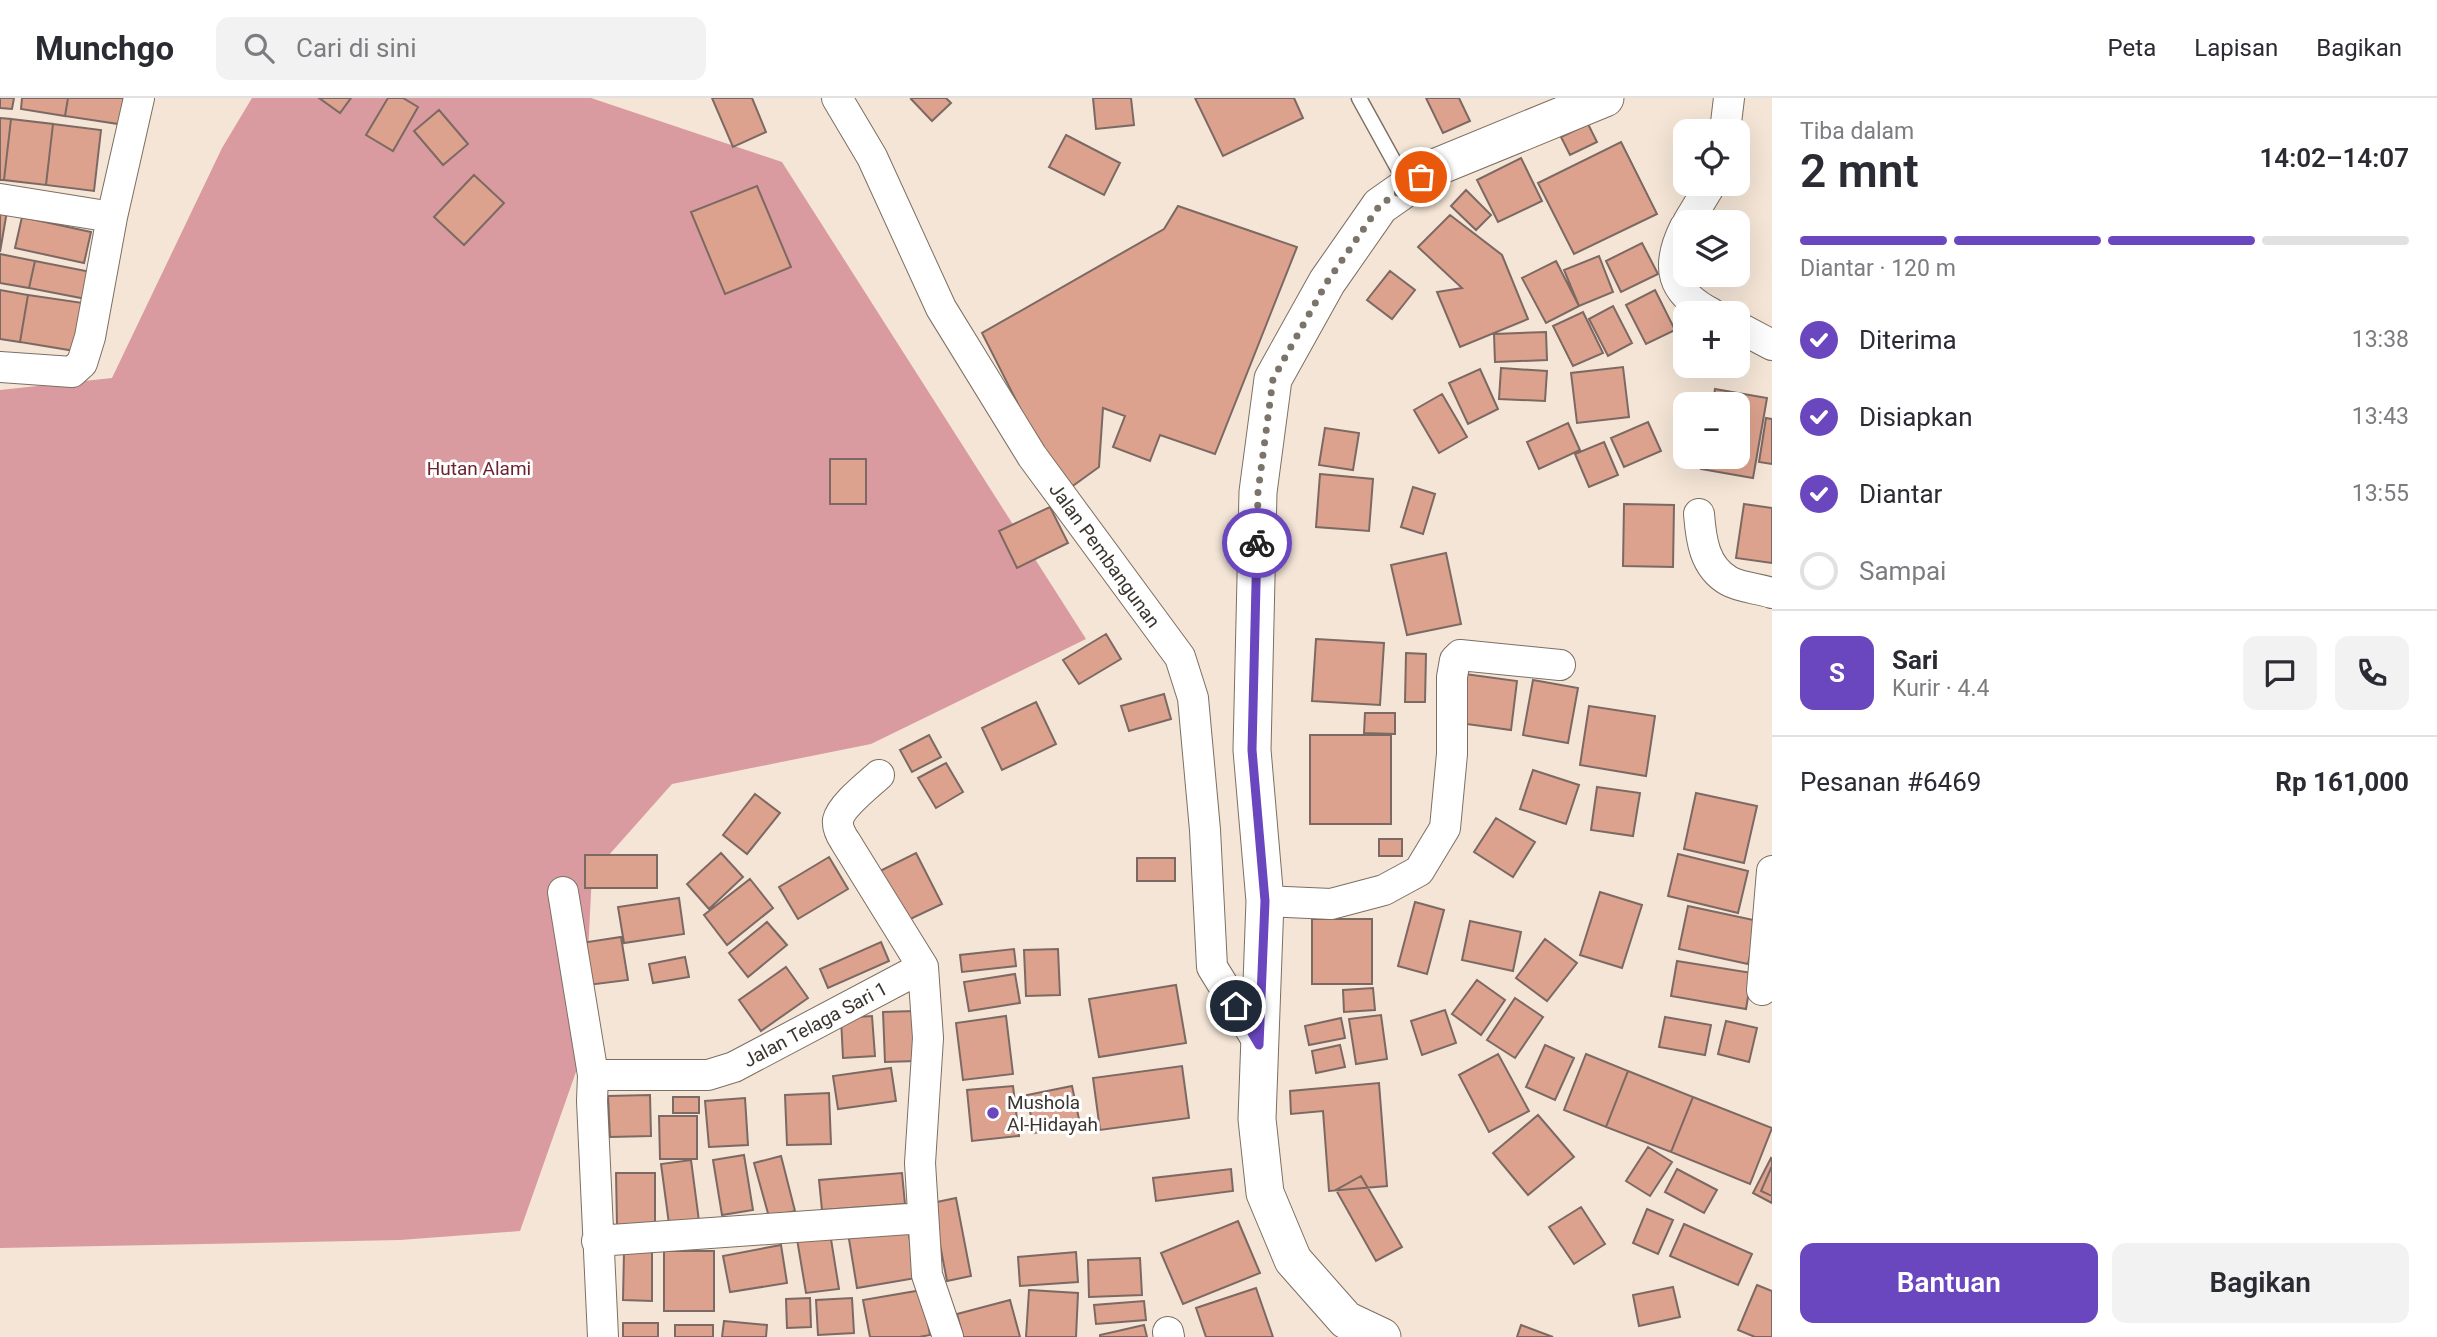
<!DOCTYPE html>
<html lang="id">
<head>
<meta charset="utf-8">
<style>
  :root { --surface:#fff; --page:#f2f2f3; --text:#2b2b33; --muted:#7c7c81; --line:#e1e1e2; --accent:#6a46bf }
  body { margin:0; font-family:Roboto,sans-serif; background:var(--page); color:var(--text); height:100vh; display:flex; flex-direction:column; font-size:26px; white-space:nowrap }
  * { box-sizing:border-box; margin:0 }
  p { font-size:23px; color:var(--muted) }
  .icon { flex:none; width:38px; height:38px; fill:none; stroke:currentColor; stroke-width:2; stroke-linecap:round; stroke-linejoin:round }
  .map { position:relative; flex:1; overflow:hidden }
  .panel { display:flex; flex-direction:column; background:var(--surface); width:665px }
  .panel>* { flex:none }
  .controls { position:absolute; left:1673px; top:21px; display:grid; gap:14px }
  .controls a { display:grid; place-items:center; width:77px; height:77px; border-radius:14px; background:var(--surface); box-shadow:0 7px 28px #0002; font-size:35px }
  .pin { position:absolute; display:grid; place-items:center; width:60px; height:60px; color:#fff; margin:-30px; border:4px solid #fff; border-radius:50%; box-shadow:0 2px 7px #0007 }
  .courier { position:absolute; display:grid; place-items:center; width:70px; height:70px; margin:-35px; border:5px solid #6a46bf; border-radius:50%; background:#fff; color:#222; box-shadow:0 2px 9px #0007 }
  .summary em { font-style:normal; font-weight:600 }
  .summary div { display:flex; flex-direction:column-reverse }
  .summary { display:flex; align-items:center; justify-content:space-between; height:119px; padding:0 28px }
  h1 { font-size:46px; font-weight:600; line-height:52px }
  .bar { display:grid; grid-template-columns:repeat(4,1fr); gap:10px 7px; align-content:center; height:84px; padding:0 28px }
  .bar i { height:9px; border-radius:5px; background:var(--line) }
  .bar .selected { background:var(--accent) }
  .bar p { grid-column:span 4 }
  .line { display:flex; align-items:center; gap:18px; padding:0 28px; border-top:2px solid var(--line) }
  .line div { flex:1 }
  .round { display:grid; place-items:center; flex:none; width:74px; height:74px; border-radius:14px; background:var(--page) }
  ol { padding:0 28px; list-style:none }
  li { display:flex; align-items:center; gap:21px; height:77px }
  li p { margin-inline-start:auto }
  li .icon { padding:7px; border-radius:50%; background:var(--accent); color:#fff; stroke-width:4 }
  li:last-child { color:var(--muted) }
  li i { width:38px; height:38px; border:4px solid var(--line); border-radius:50% }
  .primary-button { display:flex; gap:14px; margin-top:auto; padding:14px 28px }
  .primary-button a { flex:1; height:80px; border-radius:14px; background:var(--accent); color:#fff; font-size:28px; font-weight:600; line-height:80px; text-align:center }
  .primary-button a+a { background:var(--page); color:var(--text) }
  header { display:flex; align-items:center; gap:42px; box-sizing:border-box; height:98px; padding:0 35px; background:var(--surface); border-bottom:2px solid var(--line) }
  header strong { font-size:33px }
  nav { display:flex; gap:38px; margin-inline-start:auto; font-size:24px }
  .search { width:490px; height:63px; background:var(--page); display:flex; align-items:center; gap:18px; box-sizing:border-box; padding:0 24px; border-radius:14px; color:var(--muted); font-size:26px }
  main { display:flex; flex:1; min-height:0 }
  .map>svg:first-child { display:block }
  .forest { fill:#da9ba0 }
  .building { fill:#dca28d; stroke:#7c6963; stroke-width:2 }
  .lines { fill:none; stroke-linecap:round; stroke-linejoin:round }
  .service-casing { stroke:#7c6f62; stroke-width:17 }
  .minor-casing { stroke:#7c6f62; stroke-width:32 }
  .tertiary-casing { stroke:#7c6f62; stroke-width:39 }
  .service { stroke:#fff; stroke-width:14 }
  .minor { stroke:#fff; stroke-width:30 }
  .tertiary { stroke:#fff; stroke-width:37 }
  .done { stroke:#7c7369; stroke-width:7; stroke-dasharray:0 12.6 }
  .route { stroke:#6a46bf; stroke-width:9 }
  .poi-dot { fill:#6a46bf; stroke:#fff; stroke-width:2.5 }
  .labels { text-anchor:middle; stroke-width:6; stroke-linejoin:round; paint-order:stroke }
  .park-label { font-size:19px; fill:#6c232f; stroke:#fff }
  .street-label { font-size:19px; fill:#3b352f; stroke:#fff }
  .poi-label { font-size:19px; fill:#3b352f; stroke:#fff; text-anchor:start }
</style>
</head>
<body>
<header>
<strong>Munchgo</strong>
<div class="search"><svg class="icon" aria-label="search" viewBox="0 0 24 24"><circle cx="10" cy="10" r="6"/><path d="M15 15l6 6"/></svg>Cari di sini</div>
<nav><a>Peta</a><a>Lapisan</a><a>Bagikan</a></nav>
</header>
<main>
<div class="map">
<svg width="1772" height="1239" viewBox="0 0 1772 1239">
  <rect width="100%" height="100%" fill="#f4e5d6"/>
  <path class="forest" d="M 252,0 L 591,0 L 782,64 L 1086,541 L 871,646 L 672,686 L 592,776 L 583,954 L 520,1133 L 400,1142 L 0,1150 L 0,292 L 112,280 L 222,50 Z"/>
  <path class="building" d="M 0,0 L 14,0 L 12,11 L 0,10 Z
    M 22,0 L 68,0 L 65,18 L 21,11 Z
    M 68,0 L 130,0 L 125,27 L 65,18 Z
    M 319,0 L 351,0 L 340,15 Z
    M 388,0 L 403,0 L 418,9 L 393,53 L 366,37 Z
    M 712,0 L 752,0 L 766,34 L 733,49 Z
    M 913,0 L 946,0 L 951,5 L 932,23 L 911,1 Z
    M 1093,0 L 1131,0 L 1134,27 L 1096,31 Z
    M 1195,0 L 1294,0 L 1303,20 L 1223,58 Z
    M 1426,0 L 1459,0 L 1470,23 L 1443,35 Z
    M 439,12 L 468,46 L 443,67 L 414,33 Z
    M 0,20 L 11,21 L 4,82 L 0,82 Z
    M 11,21 L 53,26 L 46,87 L 4,82 Z
    M 53,26 L 101,32 L 94,93 L 46,87 Z
    M 1588,26 L 1597,44 L 1570,57 L 1561,39 Z
    M 1066,37 L 1120,65 L 1104,97 L 1049,69 Z
    M 1621,44 L 1657,116 L 1574,156 L 1538,85 Z
    M 1521,60 L 1542,103 L 1498,124 L 1477,82 Z
    M 474,77 L 504,105 L 464,147 L 434,119 Z
    M 757,88 L 791,169 L 725,196 L 691,114 Z
    M 1466,92 L 1491,117 L 1476,132 L 1451,108 Z
    M 1178,108 L 1297,149 L 1215,356 L 1160,337 L 1150,363 L 1113,349 L 1125,318 L 1103,310 L 1099,369 L 1063,395 L 982,235 L 1164,131 Z
    M 0,112 L 7,113 L 0,154 Z
    M 1450,117 L 1502,157 L 1528,221 L 1460,249 L 1437,194 L 1462,190 L 1418,149 Z
    M 22,119 L 91,134 L 84,165 L 15,150 Z
    M 1642,145 L 1658,176 L 1621,194 L 1606,163 Z
    M 0,156 L 35,163 L 29,190 L 0,185 Z
    M 1599,158 L 1613,194 L 1579,208 L 1564,172 Z
    M 35,163 L 91,174 L 86,201 L 29,190 Z
    M 1556,163 L 1579,208 L 1546,225 L 1522,180 Z
    M 1390,173 L 1415,192 L 1392,221 L 1367,202 Z
    M 0,192 L 28,197 L 20,244 L 0,241 Z
    M 1655,192 L 1675,232 L 1646,246 L 1626,207 Z
    M 28,197 L 83,205 L 75,253 L 20,244 Z
    M 1613,208 L 1632,245 L 1608,258 L 1589,221 Z
    M 1583,214 L 1603,255 L 1573,268 L 1553,228 Z
    M 1546,234 L 1547,262 L 1495,264 L 1494,236 Z
    M 1623,269 L 1629,319 L 1577,325 L 1571,275 Z
    M 1501,270 L 1547,273 L 1545,303 L 1499,301 Z
    M 1480,271 L 1498,311 L 1468,326 L 1449,285 Z
    M 1715,291 L 1767,300 L 1753,380 L 1701,371 L 1704,359 L 1738,359 L 1738,306 L 1713,306 Z
    M 1442,296 L 1467,339 L 1439,355 L 1414,312 Z
    M 1766,320 L 1772,321 L 1772,366 L 1759,364 Z
    M 1648,324 L 1661,353 L 1624,369 L 1611,340 Z
    M 1568,325 L 1580,352 L 1539,371 L 1527,344 Z
    M 1325,330 L 1359,335 L 1353,372 L 1319,367 Z
    M 1604,344 L 1618,377 L 1589,389 L 1575,356 Z
    M 830,361 L 866,361 L 866,406 L 830,406 Z
    M 1320,376 L 1373,381 L 1369,433 L 1316,429 Z
    M 1413,389 L 1435,396 L 1423,436 L 1401,429 Z
    M 1624,406 L 1674,407 L 1673,469 L 1623,468 Z
    M 1744,406 L 1772,410 L 1772,465 L 1736,460 Z
    M 1050,409 L 1068,445 L 1017,470 L 999,433 Z
    M 1446,455 L 1461,526 L 1407,537 L 1391,467 Z
    M 1106,536 L 1121,561 L 1079,586 L 1063,562 Z
    M 1316,541 L 1384,545 L 1380,607 L 1312,603 Z
    M 1406,555 L 1426,556 L 1425,604 L 1405,604 Z
    M 1465,576 L 1517,583 L 1511,632 L 1459,625 Z
    M 1533,582 L 1578,590 L 1568,645 L 1523,637 Z
    M 1164,596 L 1171,621 L 1129,633 L 1121,608 Z
    M 1036,604 L 1056,646 L 1002,672 L 982,630 Z
    M 1589,608 L 1655,618 L 1646,678 L 1580,667 Z
    M 1365,615 L 1395,615 L 1395,636 L 1364,635 Z
    M 929,637 L 941,659 L 912,674 L 900,652 Z
    M 1310,637 L 1391,637 L 1391,726 L 1310,726 Z
    M 946,665 L 963,694 L 936,710 L 918,680 Z
    M 1533,672 L 1579,687 L 1566,726 L 1520,711 Z
    M 1597,689 L 1640,695 L 1633,738 L 1591,732 Z
    M 1696,695 L 1757,708 L 1744,765 L 1684,751 Z
    M 755,696 L 780,715 L 747,756 L 723,737 Z
    M 1496,720 L 1535,744 L 1513,779 L 1474,754 Z
    M 1379,741 L 1402,741 L 1402,758 L 1379,758 Z
    M 721,755 L 743,779 L 709,811 L 687,786 Z
    M 916,755 L 942,806 L 902,825 L 878,774 Z
    M 1678,756 L 1748,773 L 1738,815 L 1668,798 Z
    M 585,757 L 657,757 L 657,790 L 585,790 Z
    M 829,759 L 848,791 L 798,821 L 779,789 Z
    M 1137,760 L 1175,760 L 1175,783 L 1137,783 Z
    M 750,781 L 773,810 L 727,847 L 704,817 Z
    M 1600,794 L 1642,807 L 1622,870 L 1580,857 Z
    M 679,800 L 684,836 L 624,845 L 618,809 Z
    M 1415,804 L 1444,812 L 1427,876 L 1398,868 Z
    M 1688,808 L 1758,823 L 1748,866 L 1679,851 Z
    M 1312,821 L 1372,821 L 1372,886 L 1312,886 Z
    M 1470,823 L 1521,834 L 1513,873 L 1462,862 Z
    M 767,824 L 787,847 L 748,879 L 729,855 Z
    M 621,839 L 628,882 L 588,887 L 581,845 Z
    M 1545,841 L 1577,865 L 1547,903 L 1516,880 Z
    M 881,844 L 889,863 L 828,890 L 820,871 Z
    M 1014,851 L 1016,868 L 962,874 L 960,857 Z
    M 1058,851 L 1060,897 L 1026,898 L 1024,852 Z
    M 685,859 L 689,879 L 653,885 L 649,866 Z
    M 1677,863 L 1752,875 L 1746,911 L 1671,898 Z
    M 786,869 L 808,900 L 761,933 L 739,902 Z
    M 1015,876 L 1020,905 L 969,913 L 964,884 Z
    M 1477,882 L 1505,902 L 1481,937 L 1452,916 Z
    M 1176,887 L 1186,945 L 1099,959 L 1089,901 Z
    M 1373,890 L 1375,912 L 1344,914 L 1343,892 Z
    M 1515,900 L 1543,919 L 1515,960 L 1487,942 Z
    M 1445,912 L 1456,945 L 1422,957 L 1411,923 Z
    M 914,913 L 916,963 L 885,964 L 883,914 Z
    M 1381,917 L 1387,961 L 1356,966 L 1349,921 Z
    M 872,918 L 875,958 L 843,960 L 841,920 Z
    M 1006,918 L 1013,976 L 963,982 L 956,925 Z
    M 1665,919 L 1711,927 L 1705,957 L 1659,949 Z
    M 1341,920 L 1345,940 L 1309,947 L 1305,928 Z
    M 1726,923 L 1757,930 L 1749,964 L 1718,956 Z
    M 1340,947 L 1345,969 L 1316,975 L 1312,953 Z
    M 1545,947 L 1574,960 L 1555,1002 L 1526,989 Z
    M 1498,956 L 1529,1013 L 1489,1034 L 1459,977 Z
    M 1586,956 L 1628,973 L 1606,1029 L 1564,1012 Z
    M 1182,968 L 1189,1020 L 1100,1032 L 1093,980 Z
    M 891,970 L 896,1003 L 838,1011 L 833,978 Z
    M 1628,973 L 1693,999 L 1671,1054 L 1606,1029 Z
    M 1379,985 L 1387,1088 L 1329,1093 L 1323,1013 L 1291,1016 L 1290,993 Z
    M 1013,988 L 1019,1038 L 972,1043 L 967,992 Z
    M 1072,988 L 1080,1026 L 1034,1035 L 1027,997 Z
    M 829,995 L 831,1046 L 787,1047 L 785,997 Z
    M 650,997 L 651,1038 L 610,1039 L 608,998 Z
    M 673,999 L 699,999 L 699,1015 L 673,1015 Z
    M 1693,999 L 1772,1030 L 1750,1086 L 1671,1054 Z
    M 745,1000 L 748,1047 L 709,1049 L 705,1003 Z
    M 1538,1017 L 1574,1059 L 1528,1097 L 1493,1055 Z
    M 659,1018 L 697,1018 L 697,1061 L 660,1061 Z
    M 1648,1049 L 1672,1064 L 1650,1098 L 1626,1083 Z
    M 744,1057 L 753,1112 L 722,1117 L 713,1062 Z
    M 781,1058 L 795,1113 L 769,1119 L 754,1065 Z
    M 1771,1060 L 1772,1061 L 1772,1105 L 1753,1095 Z
    M 691,1062 L 699,1123 L 669,1126 L 661,1066 Z
    M 1772,1068 L 1772,1098 L 1761,1093 Z
    M 1231,1071 L 1233,1093 L 1156,1103 L 1153,1080 Z
    M 1677,1071 L 1717,1092 L 1704,1115 L 1665,1094 Z
    M 616,1075 L 655,1075 L 655,1127 L 617,1127 Z
    M 902,1075 L 905,1106 L 822,1112 L 819,1082 Z
    M 1361,1078 L 1402,1149 L 1376,1163 L 1336,1092 Z
    M 956,1100 L 971,1178 L 947,1183 L 932,1105 Z
    M 1581,1109 L 1605,1146 L 1574,1166 L 1549,1129 Z
    M 1647,1111 L 1673,1122 L 1658,1156 L 1633,1145 Z
    M 1238,1123 L 1260,1175 L 1183,1206 L 1161,1155 Z
    M 907,1125 L 916,1180 L 857,1190 L 848,1135 Z
    M 1684,1126 L 1752,1156 L 1738,1187 L 1670,1158 Z
    M 830,1135 L 839,1191 L 806,1195 L 797,1141 Z
    M 781,1147 L 787,1185 L 730,1194 L 723,1158 Z
    M 624,1153 L 652,1154 L 652,1203 L 623,1202 Z
    M 664,1153 L 714,1153 L 714,1213 L 664,1213 Z
    M 1076,1154 L 1078,1184 L 1020,1188 L 1018,1159 Z
    M 1140,1160 L 1142,1197 L 1089,1199 L 1088,1162 Z
    M 1757,1187 L 1772,1193 L 1772,1239 L 1755,1239 L 1738,1232 Z
    M 1673,1189 L 1680,1219 L 1639,1228 L 1633,1197 Z
    M 1256,1190 L 1273,1239 L 1206,1239 L 1196,1210 Z
    M 922,1192 L 930,1237 L 919,1239 L 870,1239 L 863,1202 Z
    M 1029,1192 L 1078,1195 L 1076,1239 L 1026,1239 Z
    M 810,1200 L 811,1229 L 787,1230 L 786,1201 Z
    M 852,1200 L 854,1235 L 818,1237 L 816,1202 Z
    M 1010,1202 L 1020,1239 L 963,1239 L 957,1216 Z
    M 1144,1203 L 1146,1222 L 1096,1226 L 1094,1207 Z
    M 724,1223 L 767,1227 L 766,1239 L 722,1239 Z
    M 623,1225 L 658,1225 L 658,1239 L 623,1239 Z
    M 675,1227 L 713,1227 L 713,1239 L 675,1239 Z
    M 1144,1227 L 1147,1239 L 1100,1239 L 1100,1237 Z
    M 1521,1227 L 1553,1239 L 1517,1239 Z"/>
  <g class="lines">
    <defs>
      <path id="service" d="M 1359,0 L 1407,87"/>
      <path id="minor" d="M 837,0 L 872,59 L 941,210 L 1032,358 L 1180,559 L 1193,600 L 1205,732 L 1212,869 L 1260,947
        M 1725,33 L 1729,0
        M 0,101 L 112,119 L 139,0
        M 1688,124 L 1711,86
        M 1685,129 C 1665,169 1671,194 1711,215
        M 1738,229 L 1772,247
        M 0,269 L 72,274 L 82,265 L 90,239 L 112,119
        M 1699,416 C 1701,441 1704,469 1729,483 C 1739,489 1760,491 1772,495
        M 879,677 C 868,687 841,708 838,722 C 837,730 841,737 845,743 L 923,869
        M 563,794 L 593,977
        M 1265,803 L 1331,806 L 1384,792 L 1419,773 L 1445,730 L 1452,656 L 1452,579 L 1455,562 L 1460,557 L 1560,567
        M 1762,892 L 1772,773
        M 597,1143 L 923,1120
        M 1168,1234 L 1169,1239
        M 603,1239 L 592,1003 L 593,977 L 708,977 L 734,969 L 923,869 L 928,940 L 920,1065 L 927,1177 L 948,1239"/>
      <path id="tertiary" d="M 1382,1239 L 1346,1222 L 1293,1162 L 1265,1095 L 1257,1021 L 1265,803 L 1252,652 L 1258,394 L 1273,281 L 1327,184 L 1380,108 L 1434,70 L 1605,0"/>
    </defs>
    <use href="#service" class="service-casing"/>
    <use href="#minor" class="minor-casing"/>
    <use href="#tertiary" class="tertiary-casing"/>
    <use href="#service" class="service"/>
    <use href="#minor" class="minor"/>
    <use href="#tertiary" class="tertiary"/>
  </g>
  <g class="lines">
    <path class="done" d="M 1257,445 L 1258,394 L 1273,281 L 1327,184 L 1380,107 L 1421,79"/>
    <path class="route" d="M 1236,908 L 1259,947 L 1265,803 L 1252,652 L 1257,445"/>
  </g>
  <circle class="poi-dot" cx="993" cy="1015" r="7"/>
  <g class="labels">
    <g class="park-label">
      <text x="479" y="377">Hutan Alami</text>
    </g>
    <g class="street-label">
      <text transform="translate(1105 457) rotate(54)" y="7">Jalan Pembangunan</text>
      <text transform="translate(815 926) rotate(-28)" y="7">Jalan Telaga Sari 1</text>
    </g>
    <g class="poi-label">
      <text x="1007" y="1011">Mushola<tspan x="1007" dy="22">Al-Hidayah</tspan></text>
    </g>
  </g>
</svg>
<div class="controls">
<a><svg class="icon" aria-label="locate" viewBox="0 0 24 24"><circle cx="12" cy="12" r="6"/><path d="M12 2v4M12 18v4M2 12h4M18 12h4"/></svg></a>
<a><svg class="icon" aria-label="layers" viewBox="0 0 24 24"><path d="M12 4l9 5-9 5-9-5zM3 14l9 5 9-5"/></svg></a>
<a>+</a>
<a>−</a>
</div>
<div class="pin" style="left:1421px;top:79px;background:#ea580c"><svg class="icon" aria-label="bag" viewBox="0 0 24 24"><path d="M5 8h14l-1 12H6zM9 8a3 3 0 0 1 6 0"/></svg></div>
<div class="pin" style="left:1236px;top:908px;background:#1f2937"><svg class="icon" aria-label="home" viewBox="0 0 24 24"><path d="M3 11l9-7 9 7M6 9v11h12V9"/></svg></div>
<div class="courier" style="left:1257px;top:445px"><svg class="icon" aria-label="bike" viewBox="0 0 24 24"><circle cx="6" cy="16" r="4"/><circle cx="18" cy="16" r="4"/><path d="M6 16l4-8h5l3 8M10 8l3 8H6M13 5h3"/></svg></div>
</div>
<section class="panel">
<div class="summary"><div><h1>2 mnt</h1><p>Tiba dalam</p></div><em>14:02–14:07</em></div>
<div class="bar"><i class="selected"></i><i class="selected"></i><i class="selected"></i><i></i><p>Diantar · 120 m</p></div>
<ol>
<li><svg class="icon" aria-label="check" viewBox="0 0 24 24"><path d="M5 12l5 5 9-10"/></svg>Diterima<p>13:38</p></li>
<li><svg class="icon" aria-label="check" viewBox="0 0 24 24"><path d="M5 12l5 5 9-10"/></svg>Disiapkan<p>13:43</p></li>
<li><svg class="icon" aria-label="check" viewBox="0 0 24 24"><path d="M5 12l5 5 9-10"/></svg>Diantar<p>13:55</p></li>
<li><i></i>Sampai</li>
</ol>
<div class="line" style="height:126px"><b class="round" style="background:var(--accent);color:#fff">S</b><div><b>Sari</b><p>Kurir · 4.4</p></div><a class="round"><svg class="icon" aria-label="chat" viewBox="0 0 24 24"><path d="M4 5h16v11H9l-5 4z"/></svg></a><a class="round"><svg class="icon" aria-label="phone" viewBox="0 0 24 24"><path d="M5 4h4l2 5-3 2q2 4 5 5l2-3 5 2v4C11 20 4 13 5 4z"/></svg></a></div>
<div class="line" style="height:91px"><div>Pesanan #6469</div><b>Rp 161,000</b></div>
<div class="primary-button"><a>Bantuan</a><a>Bagikan</a></div>
</section>
</main>
</body>
</html>
